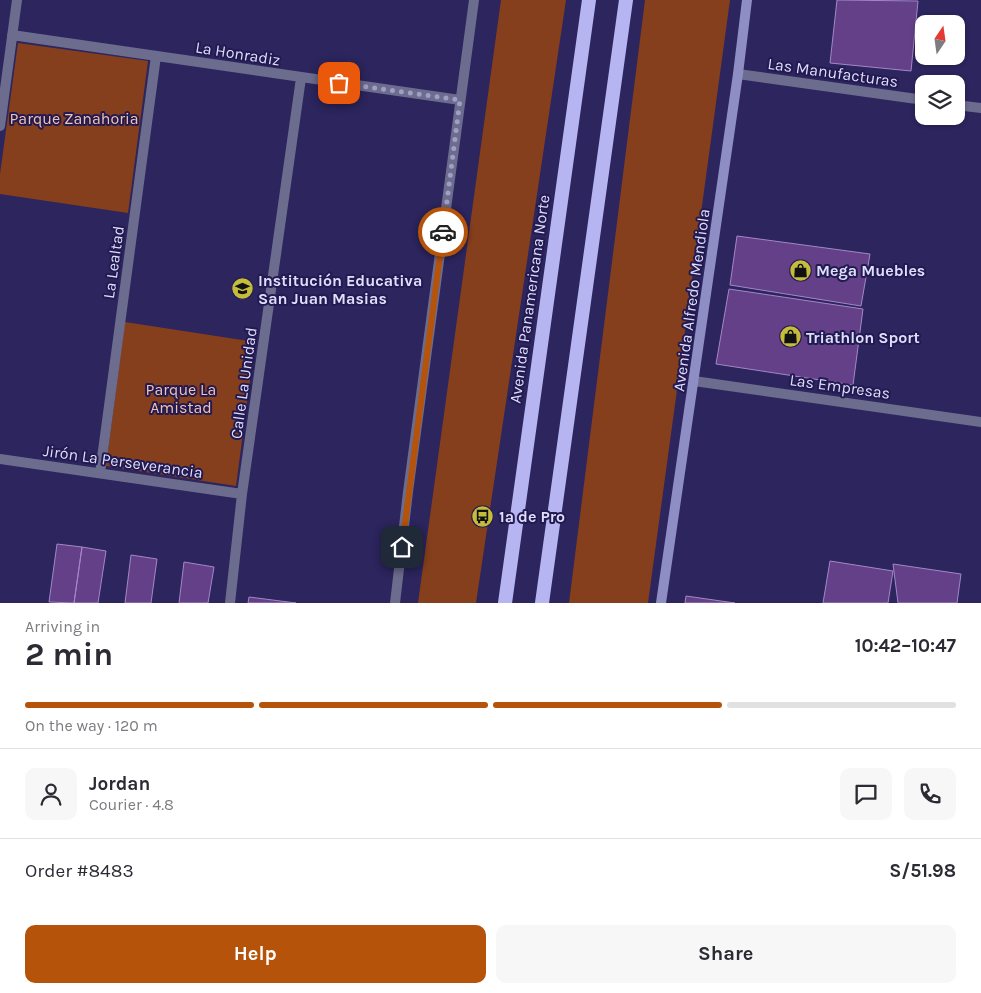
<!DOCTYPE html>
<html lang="en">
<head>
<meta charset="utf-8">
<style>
  :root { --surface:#fff; --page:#f7f7f7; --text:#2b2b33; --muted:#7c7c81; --line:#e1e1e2; --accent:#b45309 }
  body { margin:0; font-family:Karla,sans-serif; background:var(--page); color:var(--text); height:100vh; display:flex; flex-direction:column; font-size:19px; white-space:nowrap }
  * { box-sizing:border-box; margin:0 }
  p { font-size:16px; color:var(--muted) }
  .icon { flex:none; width:28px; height:28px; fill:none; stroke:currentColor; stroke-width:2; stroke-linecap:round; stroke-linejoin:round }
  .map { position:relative; height:603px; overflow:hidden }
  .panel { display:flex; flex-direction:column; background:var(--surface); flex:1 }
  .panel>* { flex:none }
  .needle { width:32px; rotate:13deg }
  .tools { position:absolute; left:915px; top:15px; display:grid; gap:10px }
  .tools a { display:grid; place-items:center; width:50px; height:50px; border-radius:10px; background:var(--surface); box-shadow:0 1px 4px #0004; font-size:25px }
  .pin { position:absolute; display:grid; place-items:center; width:42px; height:42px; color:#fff; margin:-21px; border-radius:10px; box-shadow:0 2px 8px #0006 }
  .courier { position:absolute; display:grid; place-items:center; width:50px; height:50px; margin:-25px; border:4px solid #b45309; border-radius:50%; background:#fff; color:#222; box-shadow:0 1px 6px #0007 }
  .headline em { font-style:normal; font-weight:700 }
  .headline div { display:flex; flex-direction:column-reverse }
  .headline { display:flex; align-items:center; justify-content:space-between; height:85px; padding:0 25px }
  h1 { font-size:32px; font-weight:700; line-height:38px }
  .bar { display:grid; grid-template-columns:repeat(4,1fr); gap:8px 5px; align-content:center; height:60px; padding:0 25px }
  .bar i { height:6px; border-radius:4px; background:var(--line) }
  .bar .on { background:var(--accent) }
  .bar p { grid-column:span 4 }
  .line { display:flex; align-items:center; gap:12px; padding:0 25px; border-top:1px solid var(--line) }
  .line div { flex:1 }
  .round { display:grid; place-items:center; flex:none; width:52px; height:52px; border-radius:10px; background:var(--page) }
  .primary-button { display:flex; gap:10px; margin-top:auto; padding:10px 25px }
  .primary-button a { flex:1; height:58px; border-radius:10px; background:var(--accent); color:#fff; font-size:20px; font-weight:700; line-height:58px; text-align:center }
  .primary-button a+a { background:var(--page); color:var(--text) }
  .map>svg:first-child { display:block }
  .green { fill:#863f1c }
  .building { fill:#634088; stroke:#a487c7 }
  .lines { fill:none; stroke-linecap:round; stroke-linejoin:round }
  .minor { stroke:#6c6c8e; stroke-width:10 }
  .tertiary { stroke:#6c6c8e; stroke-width:10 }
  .secondary { stroke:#8e8dc4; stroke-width:10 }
  .trunk { stroke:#b6b5f2; stroke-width:14 }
  .done { stroke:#a09ec4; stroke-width:5; stroke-dasharray:0 9 }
  .route { stroke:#b45309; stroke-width:6 }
  .labels { text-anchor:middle; stroke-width:4; stroke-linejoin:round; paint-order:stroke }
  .street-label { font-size:16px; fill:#dedffb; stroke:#231a52 }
  .park-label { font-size:16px; fill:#f0c3af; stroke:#231a52 }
  .poi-label { font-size:16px; font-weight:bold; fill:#dedffb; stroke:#231a52; text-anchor:start }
</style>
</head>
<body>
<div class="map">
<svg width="981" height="603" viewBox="0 0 981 603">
  <rect width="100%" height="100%" fill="#2c255e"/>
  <path class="green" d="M 501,0 L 566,0 L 476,603 L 418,603 Z
    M 645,0 L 730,0 L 648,603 L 569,603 Z
    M 18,43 L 148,61 L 128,213 L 0,194 L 0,174 Z
    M 125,322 L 255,342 L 236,486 L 106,466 Z"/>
  <path class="building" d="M 837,0 L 918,1 L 911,71 L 830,63 Z
    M 737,236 L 870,254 L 861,306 L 730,285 Z
    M 729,289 L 863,309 L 853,385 L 716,364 Z
    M 57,544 L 82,547 L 74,603 L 49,602 Z
    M 82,547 L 106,551 L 98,603 L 74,603 Z
    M 131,555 L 157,559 L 151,603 L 125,603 Z
    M 830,561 L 893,571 L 888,603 L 823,603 Z
    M 184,562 L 214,567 L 208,603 L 179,603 Z
    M 893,564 L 961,574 L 957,603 L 898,603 Z
    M 686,596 L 735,603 L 685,603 Z
    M 249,597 L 296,603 L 248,603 Z"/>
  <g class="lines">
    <path class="minor" d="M 12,35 L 460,100
      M 738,74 L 924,100
      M 956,105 L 981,108
      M 0,126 L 17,0
      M 694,381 L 981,422
      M 0,459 L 242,494
      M 100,473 L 156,56
      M 230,603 L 242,494 L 301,78"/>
    <path class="tertiary" d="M 395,603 L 408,492 L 474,0"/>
    <path class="secondary" d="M 661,603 L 738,74 L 747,0"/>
    <path class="trunk" d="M 505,603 L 589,0
      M 542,603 L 626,0"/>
  </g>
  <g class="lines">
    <path class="done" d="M 339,83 L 460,100 L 443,232"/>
    <path class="route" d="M 402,547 L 443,232"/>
  </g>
  <defs>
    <symbol id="shop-disc" viewBox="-11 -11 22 22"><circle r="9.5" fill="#c6bc3c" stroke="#231a52"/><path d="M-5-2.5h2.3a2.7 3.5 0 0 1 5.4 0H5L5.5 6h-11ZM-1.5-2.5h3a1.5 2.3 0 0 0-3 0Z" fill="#111"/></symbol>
    <symbol id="school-disc" viewBox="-11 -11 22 22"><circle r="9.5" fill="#c6bc3c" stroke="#231a52"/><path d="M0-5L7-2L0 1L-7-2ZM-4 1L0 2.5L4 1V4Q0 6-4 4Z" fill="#111"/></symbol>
    <symbol id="bus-disc" viewBox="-11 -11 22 22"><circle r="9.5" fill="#c6bc3c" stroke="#231a52"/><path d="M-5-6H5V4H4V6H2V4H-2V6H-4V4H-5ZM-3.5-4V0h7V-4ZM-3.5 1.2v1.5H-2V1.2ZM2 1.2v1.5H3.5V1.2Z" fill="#111"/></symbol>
  </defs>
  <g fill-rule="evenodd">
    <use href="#shop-disc" x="788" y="258" width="25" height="25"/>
    <use href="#school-disc" x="230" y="276" width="25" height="25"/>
    <use href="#shop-disc" x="778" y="324" width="25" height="25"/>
    <use href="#bus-disc" x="470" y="504" width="25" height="25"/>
  </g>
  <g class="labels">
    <g class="street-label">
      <text transform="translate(238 53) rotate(9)" y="6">La Honradiz</text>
      <text transform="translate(833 72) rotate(8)" y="6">Las Manufacturas</text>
      <text transform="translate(113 262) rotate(-82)" y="6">La Lealtad</text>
      <text transform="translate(529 299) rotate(-82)" y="6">Avenida Panamericana Norte</text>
      <text transform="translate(691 300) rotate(-82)" y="6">Avenida Alfredo Mendiola</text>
      <text transform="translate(243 383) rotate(-82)" y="6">Calle La Unidad</text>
      <text transform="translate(840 386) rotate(8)" y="6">Las Empresas</text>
      <text transform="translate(123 461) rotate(8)" y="6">Jirón La Perseverancia</text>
    </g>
    <g class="park-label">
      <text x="74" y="124">Parque Zanahoria</text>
      <text x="181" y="395">Parque La<tspan x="181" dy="18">Amistad</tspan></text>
    </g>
    <g class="poi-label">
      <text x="816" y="276">Mega Muebles</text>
      <text x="258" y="286">Institución Educativa<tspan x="258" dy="18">San Juan Masias</tspan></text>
      <text x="806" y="343">Triathlon Sport</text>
      <text x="499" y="522">1ª de Pro</text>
    </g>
  </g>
</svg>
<div class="tools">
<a><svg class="needle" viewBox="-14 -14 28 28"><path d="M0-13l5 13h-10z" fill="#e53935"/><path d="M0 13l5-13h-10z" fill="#7c7c81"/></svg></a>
<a><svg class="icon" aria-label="layers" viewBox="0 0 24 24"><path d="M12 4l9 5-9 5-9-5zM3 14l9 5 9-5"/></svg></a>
</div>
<div class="pin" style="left:339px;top:83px;background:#ea580c"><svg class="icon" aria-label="bag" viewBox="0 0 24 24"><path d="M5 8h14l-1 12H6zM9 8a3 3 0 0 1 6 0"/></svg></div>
<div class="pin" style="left:402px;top:547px;background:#1f2937"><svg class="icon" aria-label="home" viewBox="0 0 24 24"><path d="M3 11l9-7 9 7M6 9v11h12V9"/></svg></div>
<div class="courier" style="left:443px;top:232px"><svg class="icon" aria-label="car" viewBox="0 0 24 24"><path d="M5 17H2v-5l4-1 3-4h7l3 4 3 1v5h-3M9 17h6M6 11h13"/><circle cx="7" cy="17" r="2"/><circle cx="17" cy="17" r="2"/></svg></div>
</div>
<section class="panel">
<div class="headline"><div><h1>2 min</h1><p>Arriving in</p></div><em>10:42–10:47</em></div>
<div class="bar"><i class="on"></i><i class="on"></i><i class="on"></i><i></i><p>On the way · 120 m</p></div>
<div class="line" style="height:90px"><a class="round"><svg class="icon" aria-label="person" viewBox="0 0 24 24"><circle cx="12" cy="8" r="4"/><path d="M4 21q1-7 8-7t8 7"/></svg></a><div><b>Jordan</b><p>Courier · 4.8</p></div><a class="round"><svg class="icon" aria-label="chat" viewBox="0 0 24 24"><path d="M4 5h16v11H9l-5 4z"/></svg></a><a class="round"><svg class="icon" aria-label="phone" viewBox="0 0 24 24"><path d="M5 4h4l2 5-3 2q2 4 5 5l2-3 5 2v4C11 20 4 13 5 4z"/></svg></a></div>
<div class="line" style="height:65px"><div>Order #8483</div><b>S/51.98</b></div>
<div class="primary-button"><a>Help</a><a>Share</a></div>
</section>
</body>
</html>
